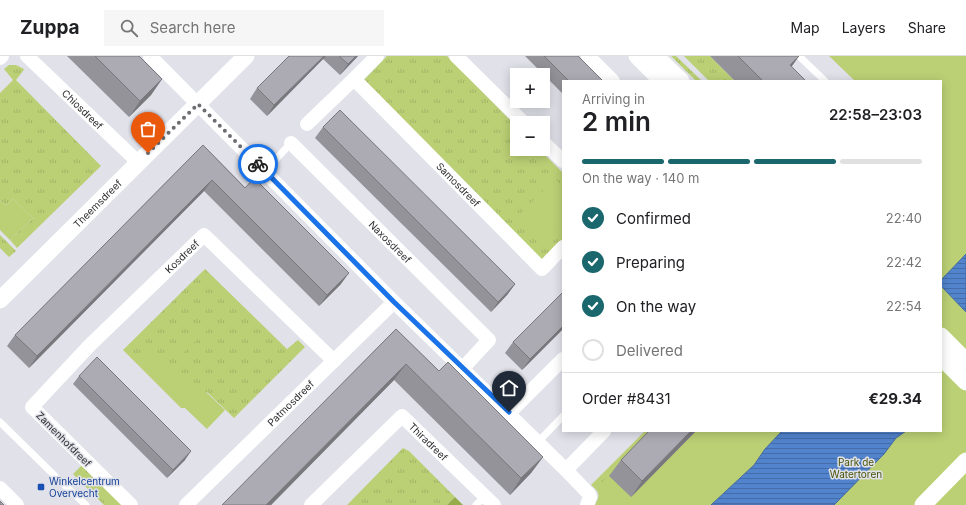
<!DOCTYPE html>
<html lang="en">
<head>
<meta charset="utf-8">
<style>
  :root { --surface:#fff; --page:#f6f6f6; --text:#202124; --muted:#757577; --line:#e0e0e0; --accent:#1a676d }
  body { margin:0; font-family:Inter,sans-serif; background:var(--page); color:var(--text); height:100vh; display:flex; flex-direction:column; font-size:15px; white-space:nowrap }
  * { box-sizing:border-box; margin:0 }
  p { font-size:13px; color:var(--muted) }
  .icon { flex:none; width:22px; height:22px; fill:none; stroke:currentColor; stroke-width:2; stroke-linecap:round; stroke-linejoin:round }
  .map { position:relative; flex:1; overflow:hidden }
  .details { position:absolute; left:562px; top:24px; width:380px; height:352px; display:flex; flex-direction:column; background:var(--surface); border-radius:0px; box-shadow:0 2px 10px #0003 }
  .details>* { flex:none }
  .controls { position:absolute; left:510px; top:12px; display:grid; gap:8px }
  .controls a { display:grid; place-items:center; width:40px; height:40px; border-radius:0px; background:var(--surface); box-shadow:0 2px 10px #0003; font-size:20px }
  .pin { position:absolute; display:grid; place-items:center; width:34px; height:34px; color:#fff; margin:-41px -17px; border-radius:50% 50% 50% 0; rotate:-45deg; box-shadow:0 0 4px #0007 }
  .pin .icon { rotate:45deg }
  .courier { position:absolute; display:grid; place-items:center; width:40px; height:40px; margin:-20px; border:3px solid #1a73e8; border-radius:50%; background:#fff; color:#222; box-shadow:0 1px 5px #0007 }
  .summary em { font-style:normal; font-weight:600 }
  .summary div { display:flex; flex-direction:column-reverse }
  .summary { display:flex; align-items:center; justify-content:space-between; height:68px; padding:0 20px }
  h1 { font-size:26px; font-weight:600; line-height:30px }
  .bar { display:grid; grid-template-columns:repeat(4,1fr); gap:6px 4px; align-content:center; height:48px; padding:0 20px }
  .bar i { height:5px; border-radius:3px; background:var(--line) }
  .bar .active { background:var(--accent) }
  .bar p { grid-column:span 4 }
  .line { display:flex; align-items:center; gap:10px; padding:0 20px; border-top:1px solid var(--line) }
  .line div { flex:1 }
  ol { padding:0 20px; list-style:none }
  li { display:flex; align-items:center; gap:12px; height:44px }
  li p { margin-inline-start:auto }
  li .icon { padding:4px; border-radius:50%; background:var(--accent); color:#fff; stroke-width:4 }
  li:last-child { color:var(--muted) }
  li i { width:22px; height:22px; border:2px solid var(--line); border-radius:50% }
  header { display:flex; align-items:center; gap:24px; box-sizing:border-box; height:56px; padding:0 20px; background:var(--surface); border-bottom:1px solid var(--line) }
  header strong { font-size:19px }
  nav { display:flex; gap:22px; margin-inline-start:auto; font-size:14px }
  .search { width:280px; height:36px; background:var(--page); display:flex; align-items:center; gap:10px; box-sizing:border-box; padding:0 14px; border-radius:0px; color:var(--muted); font-size:15px }
  .map>svg:first-child { display:block }
  .grass { fill:url(#grass-tufts) }
  .forest { fill:url(#forest-firs) }
  .green { fill:#bbd075 }
  .water { fill:url(#water-rules); stroke:#476a9f }
  .lines { fill:none; stroke-linecap:round; stroke-linejoin:round }
  .service { stroke:#fff; stroke-width:7 }
  .minor { stroke:#fff; stroke-width:14 }
  .tertiary { stroke:#fff; stroke-width:17 }
  .wall { fill:#94939a }
  .shaded-wall { fill:#78787d }
  .building { fill:#acabb3; stroke:#78787d }
  .done { stroke:#6c6d71; stroke-width:4; stroke-dasharray:0 7.2 }
  .route { stroke:#1a73e8; stroke-width:5 }
  .transit-dot { fill:#1a4fb4; stroke:#e0e1e9; stroke-width:1.5 }
  .labels { text-anchor:middle; stroke-width:3; stroke-linejoin:round; paint-order:stroke }
  .street-label { font-size:10px; fill:#2e2e31; stroke:#e0e1e9 }
  .park-label { font-size:10px; fill:#47540b; stroke:#e0e1e9 }
  .transit-label { font-size:10px; fill:#164399; stroke:#e0e1e9; text-anchor:start }
</style>
</head>
<body>
<header>
<strong>Zuppa</strong>
<div class="search"><svg class="icon" aria-label="search" viewBox="0 0 24 24"><circle cx="10" cy="10" r="6"/><path d="M15 15l6 6"/></svg>Search here</div>
<nav><a>Map</a><a>Layers</a><a>Share</a></nav>
</header>
<div class="map">
<svg width="966" height="449" viewBox="0 0 966 449">
  <defs>
    <pattern id="grass-tufts" width="24" height="20" patternUnits="userSpaceOnUse"><rect width="24" height="20" fill="#bbd075"/><path d="M3 7l-1-3M5 7V3M7 7l1-3M15 17l-1-3M17 17v-4M19 17l1-3" fill="none" stroke="#a1b366"/></pattern>
    <pattern id="forest-firs" width="22" height="20" patternUnits="userSpaceOnUse"><rect width="22" height="20" fill="#96ab49"/><path d="M5 1l3.5 6h-7zM16 11l3.5 6h-7z" fill="#7b8c3d"/></pattern>
    <pattern id="water-rules" width="6" height="5" patternUnits="userSpaceOnUse"><rect width="6" height="5" fill="#5284ce"/><path d="M0 2.5h6" fill="none" stroke="#446ca8"/></pattern>
  </defs>
  <rect width="100%" height="100%" fill="#e0e1e9"/>
  <path class="grass" d="M 387,0 L 447,0 L 517,71 L 517,93 L 539,93 L 563,117 L 563,183 L 542,205 L 364,24 Z
    M 671,0 L 676,0 L 702,25 L 696,25 Z
    M 684,0 L 710,0 L 735,25 L 709,25 Z
    M 9,9 L 16,9 L 24,13 L 23,15 L 16,24 L 101,110 L 17,192 L 10,184 L 33,162 L 13,143 L 6,150 L 0,144 L 0,37 L 13,24 L 4,13 Z
    M 0,179 L 16,195 L 9,201 L 0,192 Z
    M 205,213 L 287,293 L 298,284 L 305,291 L 234,362 L 207,336 L 200,343 L 153,297 L 139,310 L 123,294 Z
    M 645,375 L 654,375 L 631,441 L 696,375 L 634,449 L 599,441 L 599,436 L 591,429 Z
    M 403,392 L 409,395 L 455,441 L 447,449 L 347,449 Z
    M 83,408 L 124,449 L 104,449 L 73,418 Z"/>
  <path class="forest" d="M 455,441 L 463,449 L 447,449 Z"/>
  <path class="green" d="M 829,0 L 966,0 L 966,449 L 595,449 C 598,443 601,438 595,433 L 609,420 L 631,441 L 696,375 L 941,375 L 941,25 L 855,25 Z
    M 555,123 L 563,131 L 563,164 L 546,182 L 521,157 Z
    M 13,143 L 33,162 L 10,184 L 0,174 L 0,144 L 6,150 Z
    M 202,265 L 209,272 L 181,299 L 174,292 Z
    M 153,296 L 200,342 L 206,336 L 225,354 L 207,373 L 187,354 L 185,352 L 181,352 L 139,310 Z"/>
  <path class="water" d="M 966,198 L 966,256 L 941,230 L 941,224 Z
    M 782,375 L 906,375 L 896,382 L 884,398 L 834,449 L 711,449 L 754,409 L 765,393 Z"/>
  <g class="lines">
    <path class="service" d="M 799,0 L 825,25
      M 265,115 L 291,87
      M 0,366 L 55,420 L 86,449
      M 538,386 L 563,360
      M 476,449 L 485,440"/>
    <g class="minor">
      <path id="s1" d="M 27,0 L 139,107"/>
      <path d="M 150,0 L 394,246 L 566,414 L 589,438 L 590,441 L 587,449"/>
      <path id="s2" d="M 377,0 L 354,23 L 542,213 L 563,191"/>
      <path d="M 456,0 L 524,67"/>
      <path d="M 588,0 L 613,25"/>
      <path d="M 0,2 L 2,0"/>
      <path d="M 307,68 L 354,23"/>
      <path d="M 543,86 L 563,105"/>
      <path id="s3" d="M 291,87 L 489,284 L 463,312"/>
      <path d="M 509,357 L 563,303"/>
      <path d="M 566,414 L 604,375"/>
      <path d="M 0,432 L 17,449"/>
      <path id="s4" d="M 131,449 L 32,351 L 89,290 L 204,179 L 334,305"/>
      <path id="s5" d="M 186,449 L 394,246"/>
      <path id="s6" d="M 311,449 L 402,360 L 494,449"/>
    </g>
    <g class="tertiary">
      <path d="M 637,0 L 662,25"/>
      <path d="M 655,0 L 681,25"/>
      <path id="s7" d="M 0,244 L 246,0"/>
      <path d="M 941,280 L 966,305"/>
      <path d="M 941,301 L 966,326"/>
      <path d="M 923,449 L 966,405"/>
    </g>
  </g>
  <path class="wall" d="M 67,0 L 139,0 L 162,23 L 151,39 L 129,61 Z
    M 289,0 L 358,0 L 340,19 L 323,3 L 267,60 L 250,43 L 257,32 Z
    M 525,0 L 578,0 L 603,25 L 563,25 L 563,38 Z
    M 710,0 L 799,0 L 791,11 L 806,25 L 735,25 Z
    M 323,71 L 515,228 L 507,239 L 491,256 L 315,82 Z
    M 203,89 L 341,228 L 319,250 L 204,135 L 29,312 L 7,290 L 15,279 Z
    M 396,273 L 439,315 L 543,401 L 531,417 L 510,439 L 394,324 L 271,449 L 222,449 Z
    M 563,273 L 522,314 L 505,297 L 513,286 Z
    M 79,320 L 185,404 L 167,422 L 73,328 Z
    M 696,375 L 631,441 L 609,420 L 621,404 Z"/>
  <path class="shaded-wall" d="M 324,0 L 326,0 L 323,3 L 267,60 L 274,49 Z
    M 356,0 L 358,0 L 340,19 L 348,8 Z
    M 799,0 L 788,16 L 790,9 Z
    M 162,23 L 151,39 L 129,61 L 140,45 Z
    M 212,124 L 204,135 L 29,312 L 37,300 Z
    M 349,217 L 341,228 L 319,250 L 327,239 Z
    M 515,228 L 507,239 L 491,256 L 498,246 Z
    M 563,270 L 563,273 L 522,314 L 530,303 Z
    M 406,308 L 394,324 L 271,449 L 266,449 Z
    M 691,375 L 696,375 L 631,441 L 642,425 Z
    M 191,395 L 185,404 L 167,422 L 173,414 Z
    M 543,401 L 531,417 L 510,439 L 521,422 Z"/>
  <path class="building" d="M 95,0 L 139,0 L 162,23 L 140,45 Z
    M 289,0 L 324,0 L 274,49 L 257,32 Z
    M 339,0 L 356,0 L 348,8 Z
    M 544,0 L 578,0 L 603,25 L 569,25 Z
    M 738,0 L 799,0 L 790,9 L 806,25 L 763,25 Z
    M 340,54 L 515,228 L 498,246 L 323,71 Z
    M 203,89 L 245,132 L 254,122 L 349,217 L 327,239 L 212,124 L 37,300 L 15,279 Z
    M 563,236 L 563,270 L 530,303 L 513,286 Z
    M 396,273 L 439,315 L 448,306 L 543,401 L 521,422 L 406,308 L 266,449 L 222,449 Z
    M 97,301 L 191,395 L 173,414 L 79,320 Z
    M 649,375 L 691,375 L 642,425 L 621,404 Z
    M 0,445 L 4,449 L 0,449 Z"/>
  <g class="lines">
    <path class="done" d="M 148,97 L 198,48 L 258,108"/>
    <path class="route" d="M 258,108 L 394,246 L 509,356"/>
  </g>
  <rect class="transit-dot" x="37" y="427" width="8" height="8" rx="2"/>
  <g class="labels">
    <g class="street-label">
      <text dy="4" stroke="none"><textPath href="#s1" startOffset="77">Chiosdreef</textPath></text>
      <text dy="4" stroke="none"><textPath href="#s2" startOffset="181">Samosdreef</textPath></text>
      <text dy="4" stroke="none"><textPath href="#s7" startOffset="137">Theemsdreef</textPath></text>
      <text dy="4" stroke="none"><textPath href="#s3" startOffset="140">Naxosdreef</textPath></text>
      <text dy="4" stroke="none"><textPath href="#s4" startOffset="352">Kosdreef</textPath></text>
      <text dy="4" stroke="none"><textPath href="#s5" startOffset="146">Patmosdreef</textPath></text>
      <text transform="translate(64 383) rotate(45)" y="4">Zamenhofdreef</text>
      <text dy="4" stroke="none"><textPath href="#s6" startOffset="164">Thiradreef</textPath></text>
    </g>
    <g class="park-label">
      <text x="856" y="410">Park de<tspan x="856" dy="12">Watertoren</tspan></text>
    </g>
    <g class="transit-label">
      <text x="49" y="429">Winkelcentrum<tspan x="49" dy="12">Overvecht</tspan></text>
    </g>
  </g>
</svg>
<div class="controls">
<a>+</a>
<a>−</a>
</div>
<div class="pin" style="left:148px;top:97px;background:#ea580c"><svg class="icon" aria-label="bag" viewBox="0 0 24 24"><path d="M5 8h14l-1 12H6zM9 8a3 3 0 0 1 6 0"/></svg></div>
<div class="pin" style="left:509px;top:356px;background:#1f2937"><svg class="icon" aria-label="home" viewBox="0 0 24 24"><path d="M3 11l9-7 9 7M6 9v11h12V9"/></svg></div>
<div class="courier" style="left:258px;top:108px"><svg class="icon" aria-label="bike" viewBox="0 0 24 24"><circle cx="6" cy="16" r="4"/><circle cx="18" cy="16" r="4"/><path d="M6 16l4-8h5l3 8M10 8l3 8H6M13 5h3"/></svg></div>
<section class="details">
<div class="summary"><div><h1>2 min</h1><p>Arriving in</p></div><em>22:58–23:03</em></div>
<div class="bar"><i class="active"></i><i class="active"></i><i class="active"></i><i></i><p>On the way · 140 m</p></div>
<ol>
<li><svg class="icon" aria-label="check" viewBox="0 0 24 24"><path d="M5 12l5 5 9-10"/></svg>Confirmed<p>22:40</p></li>
<li><svg class="icon" aria-label="check" viewBox="0 0 24 24"><path d="M5 12l5 5 9-10"/></svg>Preparing<p>22:42</p></li>
<li><svg class="icon" aria-label="check" viewBox="0 0 24 24"><path d="M5 12l5 5 9-10"/></svg>On the way<p>22:54</p></li>
<li><i></i>Delivered</li>
</ol>
<div class="line" style="height:52px"><div>Order #8431</div><b>€29.34</b></div>
</section>
</div>
</body>
</html>
